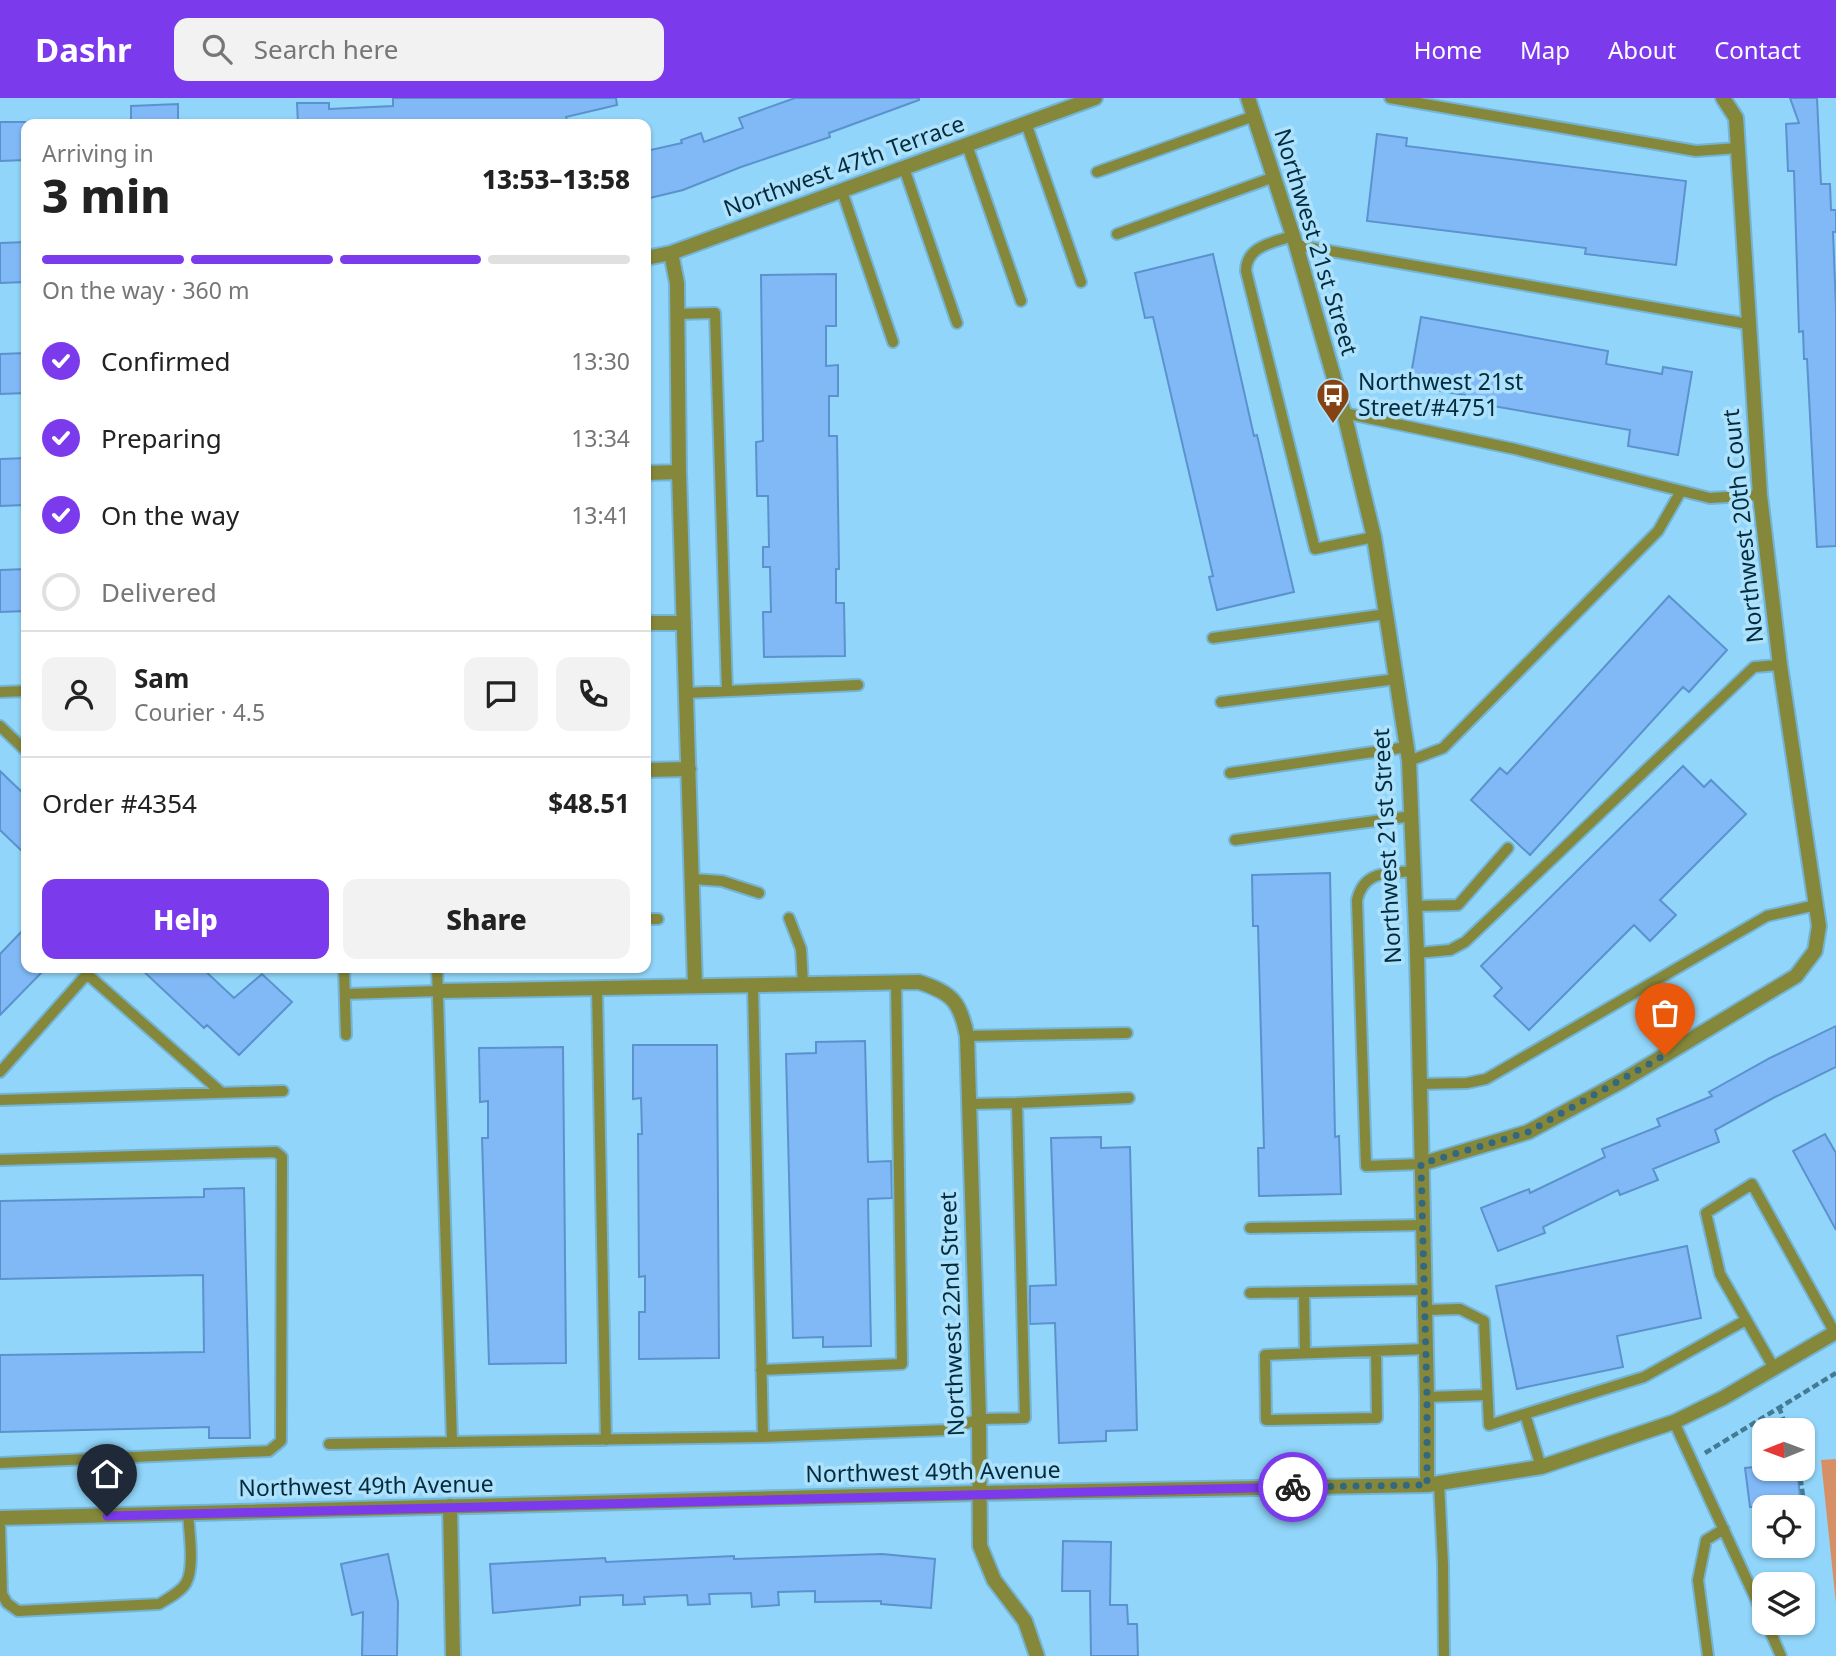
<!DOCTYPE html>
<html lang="en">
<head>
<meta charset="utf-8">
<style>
  :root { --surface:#fff; --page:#f2f2f2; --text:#222; --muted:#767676; --line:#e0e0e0; --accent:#7c3aed }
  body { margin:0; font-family:"Noto Sans",sans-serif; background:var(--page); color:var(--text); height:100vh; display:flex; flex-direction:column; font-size:26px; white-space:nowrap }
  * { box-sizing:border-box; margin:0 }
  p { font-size:23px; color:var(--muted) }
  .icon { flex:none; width:38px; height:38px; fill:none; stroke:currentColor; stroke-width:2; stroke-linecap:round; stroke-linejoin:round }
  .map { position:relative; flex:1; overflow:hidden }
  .drawer { position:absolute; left:21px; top:21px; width:630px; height:854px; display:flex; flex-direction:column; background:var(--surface); border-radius:14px; box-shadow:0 2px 5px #0004 }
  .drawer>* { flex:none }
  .needle { width:46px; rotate:269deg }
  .tools { position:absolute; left:1752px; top:1320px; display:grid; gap:14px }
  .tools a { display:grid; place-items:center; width:63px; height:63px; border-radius:14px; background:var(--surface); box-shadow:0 2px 5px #0004; font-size:35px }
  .pin { position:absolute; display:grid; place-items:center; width:60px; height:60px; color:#fff; margin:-72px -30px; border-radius:50% 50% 50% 0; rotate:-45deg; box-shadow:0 0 7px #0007 }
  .pin .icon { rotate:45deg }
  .courier { position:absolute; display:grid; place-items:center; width:70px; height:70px; margin:-35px; border:5px solid #7c3aed; border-radius:50%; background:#fff; color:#222; box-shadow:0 2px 9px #0007 }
  .head em { font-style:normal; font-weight:800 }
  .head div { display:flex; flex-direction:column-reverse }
  .head { display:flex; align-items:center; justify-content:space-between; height:119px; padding:0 21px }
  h1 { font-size:46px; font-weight:800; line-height:52px }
  .bar { display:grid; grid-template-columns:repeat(4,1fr); gap:10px 7px; align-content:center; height:84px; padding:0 21px }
  .bar i { height:9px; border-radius:5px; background:var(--line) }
  .bar .active { background:var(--accent) }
  .bar p { grid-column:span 4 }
  .line { display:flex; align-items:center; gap:18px; padding:0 21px; border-top:2px solid var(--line) }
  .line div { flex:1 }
  .round { display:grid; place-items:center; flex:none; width:74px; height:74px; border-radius:14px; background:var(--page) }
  ol { padding:0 21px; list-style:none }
  li { display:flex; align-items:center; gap:21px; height:77px }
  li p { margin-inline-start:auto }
  li .icon { padding:7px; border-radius:50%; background:var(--accent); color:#fff; stroke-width:4 }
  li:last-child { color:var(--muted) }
  li i { width:38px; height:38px; border:4px solid var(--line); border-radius:50% }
  .action { display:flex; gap:14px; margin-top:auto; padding:14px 21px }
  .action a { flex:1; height:80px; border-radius:14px; background:var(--accent); color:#fff; font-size:28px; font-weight:800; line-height:80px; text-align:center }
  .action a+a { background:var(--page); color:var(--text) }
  header { display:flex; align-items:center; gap:42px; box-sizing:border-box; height:98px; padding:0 35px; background:var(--accent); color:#fff }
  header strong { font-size:33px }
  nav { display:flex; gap:38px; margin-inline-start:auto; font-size:24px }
  .search { width:490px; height:63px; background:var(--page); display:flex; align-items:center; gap:18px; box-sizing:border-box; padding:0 24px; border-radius:14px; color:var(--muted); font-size:26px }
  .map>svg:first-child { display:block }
  .green { fill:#d79066 }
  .building { fill:#81b9f7; stroke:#5b92cd; stroke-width:2 }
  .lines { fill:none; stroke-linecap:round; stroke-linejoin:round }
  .service-casing { stroke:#74b4d4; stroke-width:14 }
  .minor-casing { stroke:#74b4d4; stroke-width:18 }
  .tertiary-casing { stroke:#74b4d4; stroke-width:18 }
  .path { stroke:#447a94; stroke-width:4.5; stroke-dasharray:7 3.5; stroke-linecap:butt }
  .service { stroke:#85883b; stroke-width:10 }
  .minor { stroke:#85883b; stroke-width:14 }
  .tertiary { stroke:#85883b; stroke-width:14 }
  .done { stroke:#34687f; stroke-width:7; stroke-dasharray:0 12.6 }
  .route { stroke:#7c3aed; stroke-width:9 }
  .labels { text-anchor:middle; stroke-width:7; stroke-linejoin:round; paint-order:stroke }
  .street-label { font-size:23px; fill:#022c3d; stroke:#aee1fc }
  .poi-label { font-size:23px; fill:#022c3d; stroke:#aee1fc; text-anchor:start }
</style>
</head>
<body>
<header>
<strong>Dashr</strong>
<div class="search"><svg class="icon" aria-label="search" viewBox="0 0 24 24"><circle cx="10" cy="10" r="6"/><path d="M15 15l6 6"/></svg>Search here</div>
<nav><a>Home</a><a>Map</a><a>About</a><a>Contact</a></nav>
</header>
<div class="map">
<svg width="1836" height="1558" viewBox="0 0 1836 1558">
  <rect width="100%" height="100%" fill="#91d6fa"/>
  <path class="green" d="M 1836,1361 L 1836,1506 L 1821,1362 Z"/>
  <path class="building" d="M 393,0 L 616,0 L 617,7 L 566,19 L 568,26 L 298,26 L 297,5 L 329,5 L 329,11 L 393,8 Z
    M 795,0 L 919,0 L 919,2 L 829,35 L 830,39 L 741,69 L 683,92 L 646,101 L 646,53 L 682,45 L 681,42 L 701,35 L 704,44 L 743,30 L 739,20 Z
    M 1790,0 L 1817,0 L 1821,86 L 1830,86 L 1831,112 L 1836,112 L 1836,134 L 1833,134 L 1836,210 L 1836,448 L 1817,449 L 1807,261 L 1804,261 L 1803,233 L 1799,234 L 1794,73 L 1788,73 L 1786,26 L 1799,25 Z
    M 178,6 L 178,26 L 131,26 L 131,8 Z
    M 0,24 L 26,24 L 26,62 L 0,63 Z
    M 1377,36 L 1407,40 L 1406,48 L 1686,83 L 1676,167 L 1585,156 L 1586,150 L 1367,123 Z
    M 26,144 L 26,184 L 0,185 L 0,145 Z
    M 1213,156 L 1254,338 L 1257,337 L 1294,494 L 1217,512 L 1209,479 L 1213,478 L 1153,219 L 1145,220 L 1135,175 Z
    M 836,176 L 836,228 L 826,228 L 826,268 L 838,267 L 838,298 L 829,298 L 829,338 L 837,338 L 839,471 L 836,471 L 836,505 L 844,505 L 845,558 L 764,559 L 763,514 L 771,514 L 770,469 L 763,469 L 763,449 L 769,449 L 768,398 L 757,398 L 756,344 L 763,343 L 761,177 Z
    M 1421,219 L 1608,253 L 1606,266 L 1662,276 L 1663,269 L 1692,274 L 1678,357 L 1628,348 L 1630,332 L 1464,303 L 1465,297 L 1409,288 Z
    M 26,255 L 26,295 L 0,296 L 0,256 Z
    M 26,360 L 25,407 L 0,408 L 0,361 Z
    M 26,471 L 26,513 L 0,514 L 0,472 Z
    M 1669,498 L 1727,552 L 1689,594 L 1683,589 L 1530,757 L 1471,702 L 1500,670 L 1507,676 Z
    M 1683,668 L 1704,689 L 1711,682 L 1746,716 L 1660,802 L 1676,817 L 1650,843 L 1634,827 L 1529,932 L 1494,898 L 1502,890 L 1481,868 Z
    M 0,673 L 26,698 L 26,757 L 0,732 Z
    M 1330,775 L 1335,1039 L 1339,1038 L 1341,1096 L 1259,1098 L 1258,1050 L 1264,1050 L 1258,828 L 1253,828 L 1252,777 Z
    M 26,829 L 26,870 L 46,870 L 0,917 L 0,856 Z
    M 140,870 L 202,870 L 234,900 L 262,876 L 292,904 L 239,957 L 207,927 L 204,930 Z
    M 1836,928 L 1836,969 L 1775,999 L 1715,1032 L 1719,1044 L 1653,1071 L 1658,1082 L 1620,1097 L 1618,1092 L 1543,1129 L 1545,1135 L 1498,1153 L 1481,1110 L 1529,1091 L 1530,1095 L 1605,1059 L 1602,1051 L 1660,1028 L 1657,1021 L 1712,998 L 1709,994 L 1770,960 Z
    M 865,943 L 868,1064 L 891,1063 L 892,1100 L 868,1101 L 871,1248 L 823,1249 L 823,1239 L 793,1240 L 786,956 L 816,955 L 816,944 Z
    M 633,947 L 717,947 L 719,1260 L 639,1261 L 639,1214 L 645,1214 L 645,1178 L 639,1179 L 638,1036 L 642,1036 L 641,1000 L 633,1001 Z
    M 563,949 L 566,1265 L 489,1266 L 482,1040 L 488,1040 L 488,1003 L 480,1004 L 479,950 Z
    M 1825,1036 L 1836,1055 L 1836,1132 L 1793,1053 Z
    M 1101,1039 L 1101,1050 L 1130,1049 L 1137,1332 L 1106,1333 L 1106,1343 L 1059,1345 L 1055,1225 L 1030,1226 L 1030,1188 L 1056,1187 L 1051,1040 Z
    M 244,1090 L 250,1340 L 209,1340 L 209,1329 L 0,1334 L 0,1257 L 204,1254 L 203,1177 L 0,1181 L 0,1103 L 204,1099 L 204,1091 Z
    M 1687,1148 L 1701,1220 L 1617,1238 L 1623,1269 L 1517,1291 L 1496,1188 Z
    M 1764,1368 L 1764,1370 L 1797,1370 L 1801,1409 L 1750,1409 L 1745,1370 Z
    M 1063,1443 L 1111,1444 L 1110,1507 L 1127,1507 L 1128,1526 L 1137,1526 L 1138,1558 L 1091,1558 L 1090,1493 L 1062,1493 Z
    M 388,1456 L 398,1504 L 397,1558 L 362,1558 L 363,1514 L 352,1517 L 341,1466 Z
    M 882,1456 L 935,1461 L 931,1510 L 881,1506 L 881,1503 L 815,1504 L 815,1493 L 778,1494 L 779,1507 L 752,1509 L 751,1495 L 709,1496 L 710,1506 L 688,1507 L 687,1497 L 644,1499 L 645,1506 L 623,1507 L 623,1497 L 580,1499 L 580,1507 L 493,1515 L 490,1466 L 605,1460 L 606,1464 L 734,1458 L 734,1461 Z"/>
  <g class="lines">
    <defs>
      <path id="service" d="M 1390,0 L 1696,53 L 1738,50
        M 1026,25 L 1081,184
        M 967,47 L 1021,203
        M 904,70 L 957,225
        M 1097,74 L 1254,18
        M 842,93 L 893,244
        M 1117,136 L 1274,79
        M 1293,138 C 1274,144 1246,148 1246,173 L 1315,451 L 1374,439
        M 1296,147 L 1748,226
        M 677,216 L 715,215 L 727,593
        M 1344,315 L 1515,351 L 1710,400 L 1760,397
        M 1213,540 L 1387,516
        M 0,594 L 26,593
        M 686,595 L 858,587
        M 1221,604 L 1396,581
        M 0,628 L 26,653
        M 1409,663 L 1443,650 L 1658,433 L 1681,393
        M 1230,675 L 1407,649
        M 1235,742 L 1412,718
        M 1412,773 C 1387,776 1364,772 1357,802 L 1366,1068 L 1421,1066
        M 692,781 L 722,783 L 759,795
        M 1415,808 L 1458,807 L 1508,750
        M 789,820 L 801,851 L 803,886
        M 646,821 L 658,821
        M 1417,855 L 1450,852 L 1465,844 L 1754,569 L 1780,567
        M 344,870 L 346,937
        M 437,870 L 452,1343
        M 753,887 L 763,1339
        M 597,890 L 606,1342
        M 346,896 L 438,893
        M 967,938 L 1127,935
        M 0,974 L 87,876 L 222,995
        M 1420,986 L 1467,985 L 1486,981 L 1767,818 L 1816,807
        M 0,1002 L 283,993
        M 969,1006 L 1017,1005
        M 0,1062 L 276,1054 L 282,1059 L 281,1343 L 269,1353 L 0,1365
        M 1250,1130 L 1423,1127
        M 1304,1194 L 1305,1255
        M 1250,1195 L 1425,1192
        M 1426,1212 L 1460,1211 L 1484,1223 L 1489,1327 L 1644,1279 L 1746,1222
        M 1376,1254 L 1377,1320 L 1266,1322 L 1265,1257 L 1426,1251
        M 1774,1270 L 1720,1176 L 1706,1115 L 1752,1086 L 1835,1235
        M 761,1272 L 902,1266 L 896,885
        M 1427,1299 L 1487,1297
        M 1525,1316 L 1541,1369
        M 1674,1324 L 1764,1519
        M 329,1346 L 763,1339 L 948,1332 L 979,1321 L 1025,1320 L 1017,1005 L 1129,1000
        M 1439,1385 L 1443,1466 L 1444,1558
        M 0,1429 L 2,1496 L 7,1505 L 18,1513 L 159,1506 C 167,1501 181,1494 186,1485 C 195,1470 189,1433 188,1415
        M 1766,1524 L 1781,1558
        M 1708,1558 L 1698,1482 L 1706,1442 L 1724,1431"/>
      <path id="minor" d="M 671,155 L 677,185 L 679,374 L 695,887
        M 646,160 L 671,155 L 1095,0
        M 646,375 L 679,374
        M 646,525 L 684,525
        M 646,672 L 689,671
        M 438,893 L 919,884 C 952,895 960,903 967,938 L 979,1321 L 980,1448 L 994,1482 L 1025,1523 L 1037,1558
        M 1421,1066 L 1528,1034 L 1622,983 L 1796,878 L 1815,853 L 1819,828 L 1780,567 L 1760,397 L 1736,20 L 1723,0
        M 450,1408 L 453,1558"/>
      <path id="tertiary" d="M 1248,0 L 1296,147 L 1344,315 L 1374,439 L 1409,663 L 1417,855 L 1427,1299 L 1427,1387
        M 0,1420 L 980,1395 L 1427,1387 L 1541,1369 L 1674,1324 L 1723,1300 L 1836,1234"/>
    </defs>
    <use href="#service" class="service-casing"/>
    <use href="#minor" class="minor-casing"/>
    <use href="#tertiary" class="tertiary-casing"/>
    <path class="path" d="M 1779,1309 L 1787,1332
      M 1705,1355 L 1836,1275
      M 1799,1370 L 1803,1398 L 1800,1398"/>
    <use href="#service" class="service"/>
    <use href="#minor" class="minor"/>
    <use href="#tertiary" class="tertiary"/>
  </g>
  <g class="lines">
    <path class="done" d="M 1293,1389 L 1427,1387 L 1427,1299 L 1421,1066 L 1528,1034 L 1665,957"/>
    <path class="route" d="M 107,1418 L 1293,1389"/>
  </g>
  <defs>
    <symbol id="bus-pin" viewBox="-11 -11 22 30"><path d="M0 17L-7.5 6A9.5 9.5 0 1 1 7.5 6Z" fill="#854212" stroke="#aee1fc"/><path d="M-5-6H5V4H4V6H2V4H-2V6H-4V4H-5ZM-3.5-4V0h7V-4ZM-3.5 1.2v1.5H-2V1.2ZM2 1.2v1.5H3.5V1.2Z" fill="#fff"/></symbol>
  </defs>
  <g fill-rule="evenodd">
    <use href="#bus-pin" x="1314" y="278" width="38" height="52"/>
  </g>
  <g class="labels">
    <g class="street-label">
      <text transform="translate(844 68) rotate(-20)" y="8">Northwest 47th Terrace</text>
      <text transform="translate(1316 144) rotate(73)" y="8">Northwest 21st Street</text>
      <text transform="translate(1743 428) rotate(-96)" y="8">Northwest 20th Court</text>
      <text transform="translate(1387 748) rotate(-93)" y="8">Northwest 21st Street</text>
      <text transform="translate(952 1216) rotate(-92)" y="8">Northwest 22nd Street</text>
      <text transform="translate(933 1374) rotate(-1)" y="8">Northwest 49th Avenue</text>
      <text transform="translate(366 1388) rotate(-1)" y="8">Northwest 49th Avenue</text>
    </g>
    <g class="poi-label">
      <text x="1358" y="292">Northwest 21st<tspan x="1358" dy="26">Street/#4751</tspan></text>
    </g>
  </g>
</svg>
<div class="tools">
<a><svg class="needle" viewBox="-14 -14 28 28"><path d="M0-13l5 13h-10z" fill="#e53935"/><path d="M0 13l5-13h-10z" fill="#767676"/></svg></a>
<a><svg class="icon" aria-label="locate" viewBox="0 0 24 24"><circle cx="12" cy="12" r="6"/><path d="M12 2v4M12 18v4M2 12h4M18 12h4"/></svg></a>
<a><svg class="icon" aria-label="layers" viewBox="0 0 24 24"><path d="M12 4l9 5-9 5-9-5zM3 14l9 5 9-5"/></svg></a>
</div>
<div class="pin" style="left:1665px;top:957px;background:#ea580c"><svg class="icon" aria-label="bag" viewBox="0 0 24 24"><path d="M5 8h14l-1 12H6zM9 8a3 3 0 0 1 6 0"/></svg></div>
<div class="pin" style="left:107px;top:1418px;background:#1f2937"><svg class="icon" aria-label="home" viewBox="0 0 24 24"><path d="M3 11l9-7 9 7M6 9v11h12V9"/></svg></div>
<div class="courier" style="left:1293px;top:1389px"><svg class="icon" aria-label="bike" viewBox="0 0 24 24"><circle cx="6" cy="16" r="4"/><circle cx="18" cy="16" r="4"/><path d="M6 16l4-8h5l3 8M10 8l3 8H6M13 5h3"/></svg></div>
<section class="drawer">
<div class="head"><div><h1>3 min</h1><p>Arriving in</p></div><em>13:53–13:58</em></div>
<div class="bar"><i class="active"></i><i class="active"></i><i class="active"></i><i></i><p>On the way · 360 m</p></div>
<ol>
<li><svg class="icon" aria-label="check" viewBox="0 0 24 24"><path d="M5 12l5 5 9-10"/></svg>Confirmed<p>13:30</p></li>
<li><svg class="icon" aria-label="check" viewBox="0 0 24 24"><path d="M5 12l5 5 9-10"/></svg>Preparing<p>13:34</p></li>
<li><svg class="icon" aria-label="check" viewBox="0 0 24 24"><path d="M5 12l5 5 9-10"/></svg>On the way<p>13:41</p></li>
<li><i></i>Delivered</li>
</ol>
<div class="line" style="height:126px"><a class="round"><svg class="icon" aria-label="person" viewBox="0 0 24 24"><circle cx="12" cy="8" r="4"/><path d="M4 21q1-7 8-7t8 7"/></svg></a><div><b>Sam</b><p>Courier · 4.5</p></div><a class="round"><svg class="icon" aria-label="chat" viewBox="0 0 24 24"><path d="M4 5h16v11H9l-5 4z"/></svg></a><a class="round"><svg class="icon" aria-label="phone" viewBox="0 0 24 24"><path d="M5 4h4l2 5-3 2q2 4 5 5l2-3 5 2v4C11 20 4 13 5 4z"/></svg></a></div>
<div class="line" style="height:91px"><div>Order #4354</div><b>$48.51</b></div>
<div class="action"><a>Help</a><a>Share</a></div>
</section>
</div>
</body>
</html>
